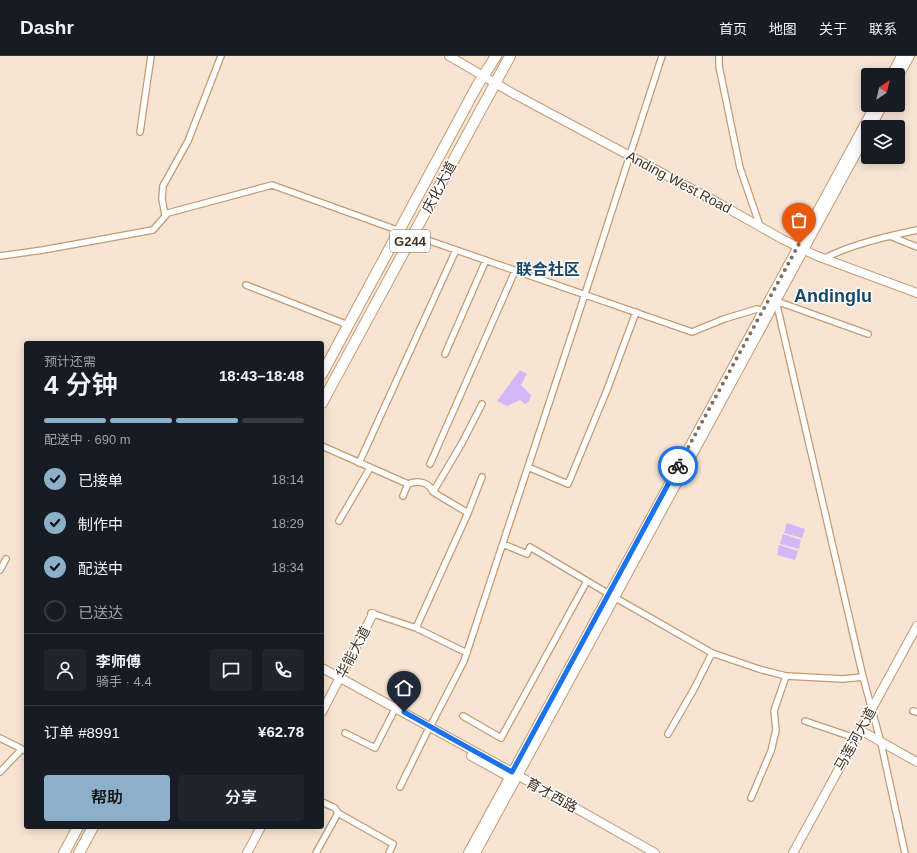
<!DOCTYPE html>
<html lang="zh">
<head>
<meta charset="utf-8">
<style>
  :root { --surface:#171b24; --page:#20242c; --text:#f1f3f6; --muted:#9ea1a6; --line:#363941; --accent:#8cb0c9 }
  body { margin:0; font-family:Arial,"Noto Sans SC",sans-serif; background:var(--page); color:var(--text); height:100vh; display:flex; flex-direction:column; font-size:15px; white-space:nowrap }
  * { box-sizing:border-box; margin:0 }
  p { font-size:13px; color:var(--muted) }
  .icon { flex:none; width:22px; height:22px; fill:none; stroke:currentColor; stroke-width:2; stroke-linecap:round; stroke-linejoin:round }
  .map { position:relative; flex:1; overflow:hidden }
  .sheet { position:absolute; left:24px; top:285px; width:300px; height:488px; display:flex; flex-direction:column; background:var(--surface); border-radius:4px; box-shadow:0 2px 10px #0003 }
  .sheet>* { flex:none }
  .needle { width:26px; rotate:35deg }
  .controls { position:absolute; left:861px; top:12px; display:grid; gap:8px }
  .controls a { display:grid; place-items:center; width:44px; height:44px; border-radius:4px; background:var(--surface); box-shadow:0 2px 10px #0003; font-size:20px }
  .pin { position:absolute; display:grid; place-items:center; width:34px; height:34px; color:#fff; margin:-41px -17px; border-radius:50% 50% 50% 0; rotate:-45deg; box-shadow:0 0 4px #0007 }
  .pin .icon { rotate:45deg }
  .courier { position:absolute; display:grid; place-items:center; width:40px; height:40px; margin:-20px; border:3px solid #1a73e8; border-radius:50%; background:#fff; color:#222; box-shadow:0 1px 5px #0007 }
  .head em { font-style:normal; font-weight:600 }
  .head div { display:flex; flex-direction:column-reverse }
  .head { display:flex; align-items:center; justify-content:space-between; height:68px; padding:0 20px }
  h1 { font-size:26px; font-weight:600; line-height:30px }
  .bar { display:grid; grid-template-columns:repeat(4,1fr); gap:6px 4px; align-content:center; height:48px; padding:0 20px }
  .bar i { height:5px; border-radius:3px; background:var(--line) }
  .bar .selected { background:var(--accent) }
  .bar p { grid-column:span 4 }
  .line { display:flex; align-items:center; gap:10px; padding:0 20px; border-top:1px solid var(--line) }
  .line div { flex:1 }
  .round { display:grid; place-items:center; flex:none; width:42px; height:42px; border-radius:4px; background:var(--page) }
  ol { padding:0 20px; list-style:none }
  li { display:flex; align-items:center; gap:12px; height:44px }
  li p { margin-inline-start:auto }
  li .icon { padding:4px; border-radius:50%; background:var(--accent); color:#111; stroke-width:4 }
  li:last-child { color:var(--muted) }
  li i { width:22px; height:22px; border:2px solid var(--line); border-radius:50% }
  .primary-button { display:flex; gap:8px; margin-top:auto; padding:8px 20px }
  .primary-button a { flex:1; height:46px; border-radius:4px; background:var(--accent); color:#111; font-size:16px; font-weight:600; line-height:46px; text-align:center }
  .primary-button a+a { background:var(--page); color:var(--text) }
  header { display:flex; align-items:center; gap:24px; box-sizing:border-box; height:56px; padding:0 20px; background:var(--surface); border-bottom:1px solid var(--line) }
  header strong { font-size:19px }
  nav { display:flex; gap:22px; margin-inline-start:auto; font-size:14px }
  .map>svg:first-child { display:block }
  .green { fill:#d3b8f9 }
  .lines { fill:none; stroke-linecap:round; stroke-linejoin:round }
  .street-casing { stroke:#c69970; stroke-width:8 }
  .secondary-casing { stroke:#c69970; stroke-width:10 }
  .highway-casing { stroke:#c69970; stroke-width:12 }
  .street { stroke:#fff; stroke-width:5.5 }
  .secondary { stroke:#fff; stroke-width:8 }
  .highway { stroke:#fff; stroke-width:10 }
  .done { stroke:#82705e; stroke-width:4; stroke-dasharray:0 7.2 }
  .route { stroke:#1a73e8; stroke-width:5 }
  .labels { text-anchor:middle; stroke-width:3; stroke-linejoin:round; paint-order:stroke }
  .shield { fill:#fff; stroke:#7b6f62; stroke-width:1 }
  .shield-label { font-size:13px; font-weight:bold; fill:#43311f }
  .street-label { font-size:14px; fill:#43311f; stroke:#fff }
  .quarter-label { font-size:16px; font-weight:bold; fill:#16486c; stroke:#fff }
  .district-label { font-size:18px; font-weight:bold; fill:#16486c; stroke:#fff }
</style>
</head>
<body>
<header>
<strong>Dashr</strong>
<nav><a>首页</a><a>地图</a><a>关于</a><a>联系</a></nav>
</header>
<div class="map">
<svg width="917" height="797" viewBox="0 0 917 797">
  <rect width="100%" height="100%" fill="#f8e4d3"/>
  <path class="green" d="M 520,314 L 527,318 L 521,329 L 531,339 L 529,345 L 525,348 L 520,344 L 507,350 L 497,345 Z
    M 787,467 L 805,473 L 802,482 L 784,477 Z
    M 783,478 L 801,484 L 799,493 L 780,488 Z
    M 779,489 L 798,495 L 795,504 L 777,499 Z"/>
  <g class="lines">
    <defs>
      <path id="street" d="M 719,0 L 719,10 L 740,112 L 760,170
        M 140,76 L 151,0
        M 165,159 L 162,143 L 163,130 L 188,85 L 221,0
        M 413,179 L 692,276 L 724,263 L 757,253 L 762,255
        M 890,180 L 917,191
        M 0,200 L 43,194 L 153,174 L 168,157 L 272,129 L 400,175
        M 823,203 C 852,188 885,181 917,174
        M 246,229 L 348,269
        M 776,245 L 863,621 L 881,687 L 905,797
        M 776,245 L 868,278
        M 445,298 L 486,204
        M 322,390 L 408,428
        M 359,407 L 456,194
        M 430,408 L 515,215
        M 528,411 L 568,428 L 607,334 L 636,256
        M 433,436 L 462,387 L 482,348
        M 403,440 L 408,428 C 418,424 429,426 433,436 L 468,457
        M 339,465 L 370,412
        M 503,488 L 527,498 L 530,491 L 614,541 L 712,597 L 759,613 L 786,620 L 843,623 L 863,621
        M 0,514 L 6,503
        M 371,557 L 416,572 L 467,597
        M 416,572 L 468,457 L 482,421
        M 913,655 L 917,656
        M 463,660 L 501,682 L 587,525
        M 805,665 L 855,682
        M 430,671 L 464,605 L 585,238 L 662,0
        M 345,677 L 375,692 L 393,657
        M 668,678 L 694,633 L 712,597
        M 0,682 L 26,695
        M 0,716 L 22,693
        M 400,731 L 427,676
        M 751,742 L 771,695 L 776,674 L 774,655 L 786,620
        M 322,746 L 335,752 L 338,757 L 393,788 L 389,797
        M 316,797 L 338,757"/>
      <path id="secondary" d="M 449,0 L 514,38 L 720,148 L 782,183 L 817,200 L 917,237
        M 891,19 L 901,0
        M 898,21 L 910,0
        M 871,71 L 883,49
        M 322,612 L 512,716 L 655,797
        M 322,656 L 373,558
        M 860,674 L 917,706
        M 471,700 L 511,722
        M 247,797 L 261,771
        M 468,797 L 875,49
        M 476,797 L 868,76
        M 793,797 L 917,570"/>
      <path id="highway" d="M 322,318 L 477,30 L 496,0
        M 322,347 L 510,0
        M 64,797 L 78,771
        M 79,797 L 93,771"/>
    </defs>
    <use href="#street" class="street-casing"/>
    <use href="#secondary" class="secondary-casing"/>
    <use href="#highway" class="highway-casing"/>
    <use href="#street" class="street"/>
    <use href="#secondary" class="secondary"/>
    <use href="#highway" class="highway"/>
  </g>
  <g class="lines">
    <path class="done" d="M 678,410 L 799,188"/>
    <path class="route" d="M 404,656 L 512,716 L 678,410"/>
  </g>
  <g class="labels">
    <rect class="shield" x="390" y="174" width="40" height="22" rx="3"/>
    <g class="shield-label">
      <text x="410" y="190">G244</text>
    </g>
    <g class="street-label">
      <text transform="translate(679 126) rotate(28)" y="5">Anding West Road</text>
      <text transform="translate(439 131) rotate(-62)" y="5">庆化大道</text>
      <text transform="translate(353 596) rotate(-62)" y="5">华能大道</text>
      <text transform="translate(855 683) rotate(-61)" y="5">马莲河大道</text>
      <text transform="translate(552 739) rotate(29)" y="5">育才西路</text>
    </g>
    <g class="quarter-label">
      <text x="548" y="219">联合社区</text>
    </g>
    <g class="district-label">
      <text x="833" y="246">Andinglu</text>
    </g>
  </g>
</svg>
<div class="controls">
<a><svg class="needle" viewBox="-14 -14 28 28"><path d="M0-13l5 13h-10z" fill="#e53935"/><path d="M0 13l5-13h-10z" fill="#9ea1a6"/></svg></a>
<a><svg class="icon" aria-label="layers" viewBox="0 0 24 24"><path d="M12 4l9 5-9 5-9-5zM3 14l9 5 9-5"/></svg></a>
</div>
<div class="pin" style="left:799px;top:188px;background:#ea580c"><svg class="icon" aria-label="bag" viewBox="0 0 24 24"><path d="M5 8h14l-1 12H6zM9 8a3 3 0 0 1 6 0"/></svg></div>
<div class="pin" style="left:404px;top:656px;background:#1f2937"><svg class="icon" aria-label="home" viewBox="0 0 24 24"><path d="M3 11l9-7 9 7M6 9v11h12V9"/></svg></div>
<div class="courier" style="left:678px;top:410px"><svg class="icon" aria-label="bike" viewBox="0 0 24 24"><circle cx="6" cy="16" r="4"/><circle cx="18" cy="16" r="4"/><path d="M6 16l4-8h5l3 8M10 8l3 8H6M13 5h3"/></svg></div>
<section class="sheet">
<div class="head"><div><h1>4 分钟</h1><p>预计还需</p></div><em>18:43–18:48</em></div>
<div class="bar"><i class="selected"></i><i class="selected"></i><i class="selected"></i><i></i><p>配送中 · 690 m</p></div>
<ol>
<li><svg class="icon" aria-label="check" viewBox="0 0 24 24"><path d="M5 12l5 5 9-10"/></svg>已接单<p>18:14</p></li>
<li><svg class="icon" aria-label="check" viewBox="0 0 24 24"><path d="M5 12l5 5 9-10"/></svg>制作中<p>18:29</p></li>
<li><svg class="icon" aria-label="check" viewBox="0 0 24 24"><path d="M5 12l5 5 9-10"/></svg>配送中<p>18:34</p></li>
<li><i></i>已送达</li>
</ol>
<div class="line" style="height:72px"><a class="round"><svg class="icon" aria-label="person" viewBox="0 0 24 24"><circle cx="12" cy="8" r="4"/><path d="M4 21q1-7 8-7t8 7"/></svg></a><div><b>李师傅</b><p>骑手 · 4.4</p></div><a class="round"><svg class="icon" aria-label="chat" viewBox="0 0 24 24"><path d="M4 5h16v11H9l-5 4z"/></svg></a><a class="round"><svg class="icon" aria-label="phone" viewBox="0 0 24 24"><path d="M5 4h4l2 5-3 2q2 4 5 5l2-3 5 2v4C11 20 4 13 5 4z"/></svg></a></div>
<div class="line" style="height:52px"><div>订单 #8991</div><b>¥62.78</b></div>
<div class="primary-button"><a>帮助</a><a>分享</a></div>
</section>
</div>
</body>
</html>
